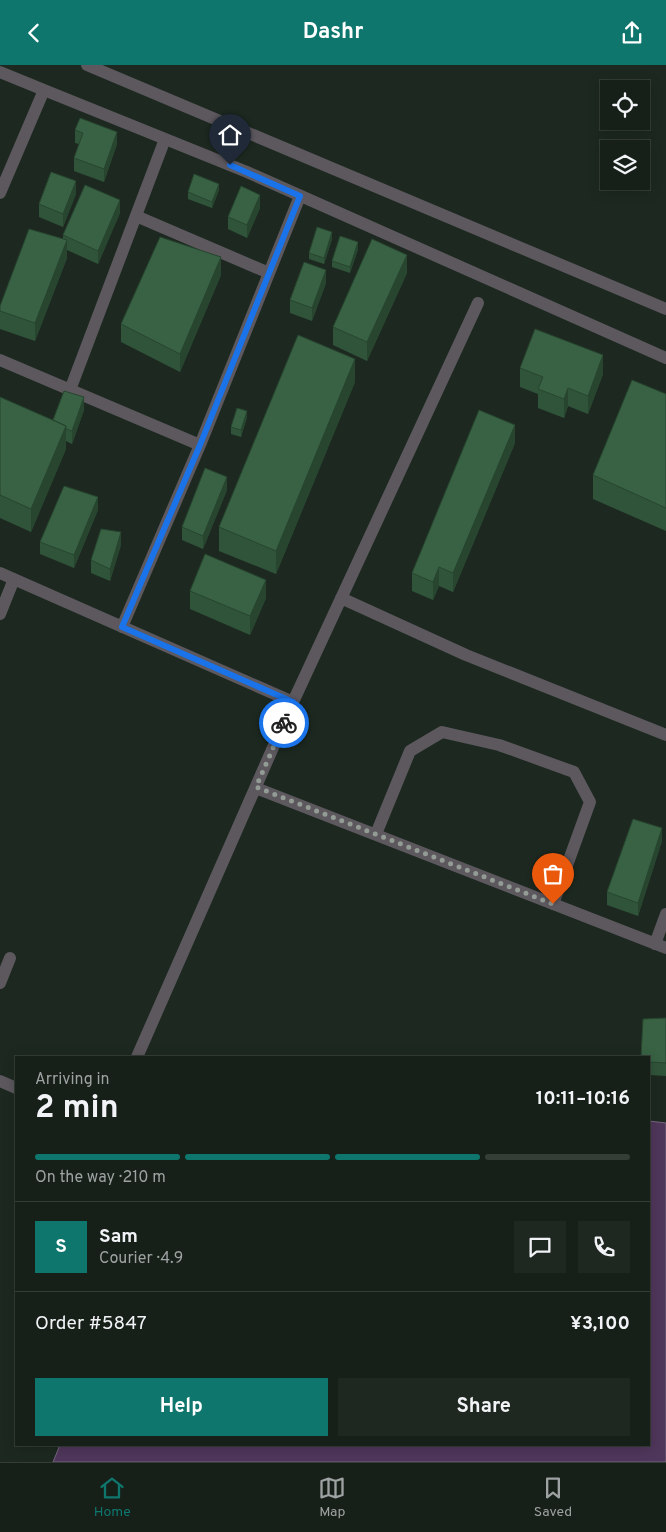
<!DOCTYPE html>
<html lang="en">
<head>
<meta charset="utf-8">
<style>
  :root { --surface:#161f18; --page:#1f2721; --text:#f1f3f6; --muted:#9ea2a2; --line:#353d37; --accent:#0f766e }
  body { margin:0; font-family:Overpass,sans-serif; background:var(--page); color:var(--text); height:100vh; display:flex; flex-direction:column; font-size:19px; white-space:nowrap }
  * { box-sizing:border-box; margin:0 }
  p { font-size:16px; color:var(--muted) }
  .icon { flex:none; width:28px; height:28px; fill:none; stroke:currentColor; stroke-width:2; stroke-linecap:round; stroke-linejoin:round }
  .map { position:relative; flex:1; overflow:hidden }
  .side { position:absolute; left:15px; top:991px; width:635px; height:390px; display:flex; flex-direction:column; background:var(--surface); border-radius:0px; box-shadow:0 2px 12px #0003,0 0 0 1px var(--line) }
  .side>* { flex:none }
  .fabs { position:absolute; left:600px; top:15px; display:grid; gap:10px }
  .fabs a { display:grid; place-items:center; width:50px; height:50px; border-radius:0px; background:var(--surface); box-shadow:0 2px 12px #0003,0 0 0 1px var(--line); font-size:25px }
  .pin { position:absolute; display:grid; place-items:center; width:42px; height:42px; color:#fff; margin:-51px -21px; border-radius:50% 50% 50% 0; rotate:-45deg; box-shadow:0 0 5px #0007 }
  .pin .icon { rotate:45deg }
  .courier { position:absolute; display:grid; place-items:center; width:50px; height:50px; margin:-25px; border:4px solid #1a73e8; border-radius:50%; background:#fff; color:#222; box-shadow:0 1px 6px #0007 }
  .overview em { font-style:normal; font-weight:700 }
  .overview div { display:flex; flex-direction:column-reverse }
  .overview { display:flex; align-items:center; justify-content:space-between; height:85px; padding:0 20px }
  h1 { font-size:32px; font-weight:700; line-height:38px }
  .bar { display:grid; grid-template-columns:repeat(4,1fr); gap:8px 5px; align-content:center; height:60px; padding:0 20px }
  .bar i { height:6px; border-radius:4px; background:var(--line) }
  .bar .selected { background:var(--accent) }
  .bar p { grid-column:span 4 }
  .line { display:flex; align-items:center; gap:12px; padding:0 20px; border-top:1px solid var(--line) }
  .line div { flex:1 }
  .round { display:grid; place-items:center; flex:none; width:52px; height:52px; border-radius:0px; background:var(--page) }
  .action { display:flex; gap:10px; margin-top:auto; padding:10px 20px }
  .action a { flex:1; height:58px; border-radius:0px; background:var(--accent); color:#fff; font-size:20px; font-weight:700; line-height:58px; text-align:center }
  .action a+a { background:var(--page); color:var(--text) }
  header { display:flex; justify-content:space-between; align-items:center; height:65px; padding:0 20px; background:var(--accent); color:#fff; font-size:22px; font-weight:700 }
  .menu { display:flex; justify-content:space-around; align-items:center; height:70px; border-top:1px solid var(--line); background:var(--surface); font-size:14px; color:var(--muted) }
  .menu a { display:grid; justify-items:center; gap:2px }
  .menu .selected { color:var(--accent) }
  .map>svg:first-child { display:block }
  .water { fill:#4f365b; stroke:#76677f }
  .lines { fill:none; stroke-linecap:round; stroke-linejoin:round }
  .service { stroke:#5c585e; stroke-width:12 }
  .tertiary { stroke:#5c585e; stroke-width:12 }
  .wall { fill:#30543a }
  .shaded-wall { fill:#27452f }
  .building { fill:#386243; stroke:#27452f }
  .done { stroke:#939c94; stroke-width:5; stroke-dasharray:0 9 }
  .route { stroke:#1a73e8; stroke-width:6 }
</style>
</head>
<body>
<header><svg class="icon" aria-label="back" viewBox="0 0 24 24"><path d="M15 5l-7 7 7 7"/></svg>Dashr<svg class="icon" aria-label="share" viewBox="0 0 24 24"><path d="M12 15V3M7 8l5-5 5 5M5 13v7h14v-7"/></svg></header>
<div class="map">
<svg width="666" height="1397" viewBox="0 0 666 1397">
  <rect width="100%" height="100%" fill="#1d2920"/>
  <path class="water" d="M 649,1056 L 666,1058 L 666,1397 L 53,1397 L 60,1380 L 649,1380 Z"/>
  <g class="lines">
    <path class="service" d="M 0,7 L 44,25
      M 0,128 L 44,25 L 247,107 L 666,293
      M 136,151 L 269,208
      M 0,295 L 200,380 L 300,131
      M 70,325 L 165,74
      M 0,508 L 293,637
      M 341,533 L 466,590 L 666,670
      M 0,549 L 14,514
      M 122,562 L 200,380
      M 256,723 L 666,883
      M 376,769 L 410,686 L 442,667 L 499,680 L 574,707 L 590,737 L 553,839
      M 655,879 L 666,849
      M 0,918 L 10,893
      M 137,992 L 293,637 L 478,238
      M 0,1016 L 16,1023"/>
    <path class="tertiary" d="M 87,0 L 666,244"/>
  </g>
  <path class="wall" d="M 75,65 L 117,79 L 104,117 L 74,106 L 74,93 L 79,79 L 75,78 Z
    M 219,125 L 212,143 L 188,134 L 188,127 Z
    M 76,129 L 63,162 L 39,152 L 39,139 Z
    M 260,143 L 247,173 L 228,164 L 228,152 Z
    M 120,148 L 98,199 L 67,185 L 67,193 L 35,276 L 0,264 L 0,241 L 63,174 L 63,170 Z
    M 332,174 L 324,199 L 309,194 L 309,188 Z
    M 358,184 L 350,208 L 332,202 L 332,196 Z
    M 407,208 L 367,296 L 333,280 L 333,262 Z
    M 221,210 L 180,307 L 121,277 L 121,259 Z
    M 326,218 L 312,256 L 290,248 L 290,235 Z
    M 520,303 L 603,309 L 588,349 L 568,341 L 564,353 L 538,343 L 538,329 L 520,322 Z
    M 355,317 L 276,509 L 219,486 L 219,462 Z
    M 666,329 L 666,466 L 593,434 L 593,410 Z
    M 0,332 L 53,355 L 84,345 L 72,379 L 66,376 L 66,384 L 31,467 L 0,453 Z
    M 247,352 L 241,372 L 231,369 L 231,362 Z
    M 515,378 L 453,527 L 439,521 L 433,535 L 412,526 L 412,508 Z
    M 227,425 L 203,484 L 182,475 L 182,462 Z
    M 98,445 L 74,503 L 40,489 L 40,477 Z
    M 121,480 L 110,516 L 91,508 L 91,495 Z
    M 190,526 L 266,533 L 250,570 L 190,544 Z
    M 662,776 L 638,851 L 607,840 L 607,827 Z
    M 666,953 L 666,1011 L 649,1010 L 649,992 Z"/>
  <path class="shaded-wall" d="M 117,67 L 117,79 L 104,117 L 104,104 Z
    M 76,116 L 76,129 L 63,162 L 63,149 Z
    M 219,119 L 219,125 L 212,143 L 212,137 Z
    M 260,130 L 260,143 L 247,173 L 247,160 Z
    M 120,135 L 120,148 L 98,199 L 98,186 Z
    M 332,167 L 332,174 L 324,199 L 324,193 Z
    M 67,175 L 67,193 L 35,276 L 35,258 Z
    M 358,177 L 358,184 L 350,208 L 350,202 Z
    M 407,190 L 407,208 L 367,296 L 367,277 Z
    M 221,192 L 221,210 L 180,307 L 180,289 Z
    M 326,205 L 326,218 L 312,256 L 312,243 Z
    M 603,290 L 603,309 L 588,349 L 588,331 Z
    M 355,294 L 355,317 L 276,509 L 276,486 Z
    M 568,323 L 568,341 L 564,353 L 564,334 Z
    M 84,332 L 84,345 L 72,379 L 72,366 Z
    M 247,346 L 247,352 L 241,372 L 241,365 Z
    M 515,360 L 515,378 L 453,527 L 453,508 Z
    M 66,361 L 66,384 L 31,467 L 31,444 Z
    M 227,412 L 227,425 L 203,484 L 203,471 Z
    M 98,432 L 98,445 L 74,503 L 74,490 Z
    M 121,467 L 121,480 L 110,516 L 110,504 Z
    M 439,502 L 439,521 L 433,535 L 433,517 Z
    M 266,515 L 266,533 L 250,570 L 250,551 Z
    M 662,763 L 662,776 L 638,851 L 638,838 Z"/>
  <path class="building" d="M 80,53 L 117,67 L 104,104 L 74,93 L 83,68 L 75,65 Z
    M 51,107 L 76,116 L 63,149 L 39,139 Z
    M 194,109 L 219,119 L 212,137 L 188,127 Z
    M 85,120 L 120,135 L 98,186 L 63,170 Z
    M 241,121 L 260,130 L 247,160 L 228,152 Z
    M 317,162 L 332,167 L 324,193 L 309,188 Z
    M 29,164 L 67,175 L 35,258 L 0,246 L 0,241 Z
    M 340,171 L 358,177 L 350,202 L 332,196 Z
    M 160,172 L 221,192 L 180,289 L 121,259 Z
    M 372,174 L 407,190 L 367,277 L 333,262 Z
    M 304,197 L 326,205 L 312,243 L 290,235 Z
    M 535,264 L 603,290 L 588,331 L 568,323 L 564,334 L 538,324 L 543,312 L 520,303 Z
    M 298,270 L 355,294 L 276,486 L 219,462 Z
    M 632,315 L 666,329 L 666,443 L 593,410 Z
    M 64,326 L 84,332 L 72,366 L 66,364 L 66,361 L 53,355 Z
    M 0,332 L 66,361 L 31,444 L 0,430 Z
    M 237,343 L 247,346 L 241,365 L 231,362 Z
    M 479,345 L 515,360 L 453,508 L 439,502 L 433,517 L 412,508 Z
    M 205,403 L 227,412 L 203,471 L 182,462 Z
    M 64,421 L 98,432 L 74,490 L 40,477 Z
    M 101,464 L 121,467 L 110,504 L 91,495 Z
    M 205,489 L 266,515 L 250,551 L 190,526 Z
    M 633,754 L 662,763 L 638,838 L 607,827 Z
    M 666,953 L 666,998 L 649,997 L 649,992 L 641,992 L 643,954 Z"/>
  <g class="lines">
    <path class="done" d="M 284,658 L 256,722 L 553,839"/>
    <path class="route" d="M 230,100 L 300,131 L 200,380 L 122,562 L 293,637 L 284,658"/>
  </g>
</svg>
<div class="fabs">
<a><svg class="icon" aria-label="locate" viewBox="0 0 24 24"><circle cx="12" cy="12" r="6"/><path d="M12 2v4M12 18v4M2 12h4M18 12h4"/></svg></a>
<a><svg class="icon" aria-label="layers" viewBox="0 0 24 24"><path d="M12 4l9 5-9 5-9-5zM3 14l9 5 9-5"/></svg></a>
</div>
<div class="pin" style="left:553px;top:839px;background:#ea580c"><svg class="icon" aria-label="bag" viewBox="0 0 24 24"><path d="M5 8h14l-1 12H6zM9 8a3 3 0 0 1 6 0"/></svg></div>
<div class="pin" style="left:230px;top:100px;background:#1f2937"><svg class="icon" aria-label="home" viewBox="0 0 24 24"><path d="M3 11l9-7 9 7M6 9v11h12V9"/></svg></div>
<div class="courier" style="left:284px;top:658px"><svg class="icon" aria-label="bike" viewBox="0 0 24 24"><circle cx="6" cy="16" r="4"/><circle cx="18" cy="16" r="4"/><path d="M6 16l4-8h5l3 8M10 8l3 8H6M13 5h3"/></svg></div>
<section class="side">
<div class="overview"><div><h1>2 min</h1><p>Arriving in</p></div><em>10:11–10:16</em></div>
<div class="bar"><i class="selected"></i><i class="selected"></i><i class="selected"></i><i></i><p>On the way · 210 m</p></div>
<div class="line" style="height:90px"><b class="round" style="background:var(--accent);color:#fff">S</b><div><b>Sam</b><p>Courier · 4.9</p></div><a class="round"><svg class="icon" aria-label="chat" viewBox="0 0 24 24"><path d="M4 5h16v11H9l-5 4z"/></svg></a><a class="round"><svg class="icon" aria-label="phone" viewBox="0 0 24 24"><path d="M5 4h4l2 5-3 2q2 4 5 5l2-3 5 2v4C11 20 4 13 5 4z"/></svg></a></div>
<div class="line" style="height:65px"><div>Order #5847</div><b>¥3,100</b></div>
<div class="action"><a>Help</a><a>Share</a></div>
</section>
</div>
<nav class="menu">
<a class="selected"><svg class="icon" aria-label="home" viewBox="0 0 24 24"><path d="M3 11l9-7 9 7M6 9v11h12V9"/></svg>Home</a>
<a><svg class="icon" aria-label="map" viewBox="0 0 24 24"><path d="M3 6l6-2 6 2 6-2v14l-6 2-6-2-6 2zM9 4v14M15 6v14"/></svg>Map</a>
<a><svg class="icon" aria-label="saved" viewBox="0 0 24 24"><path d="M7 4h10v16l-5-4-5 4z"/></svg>Saved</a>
</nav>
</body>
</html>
